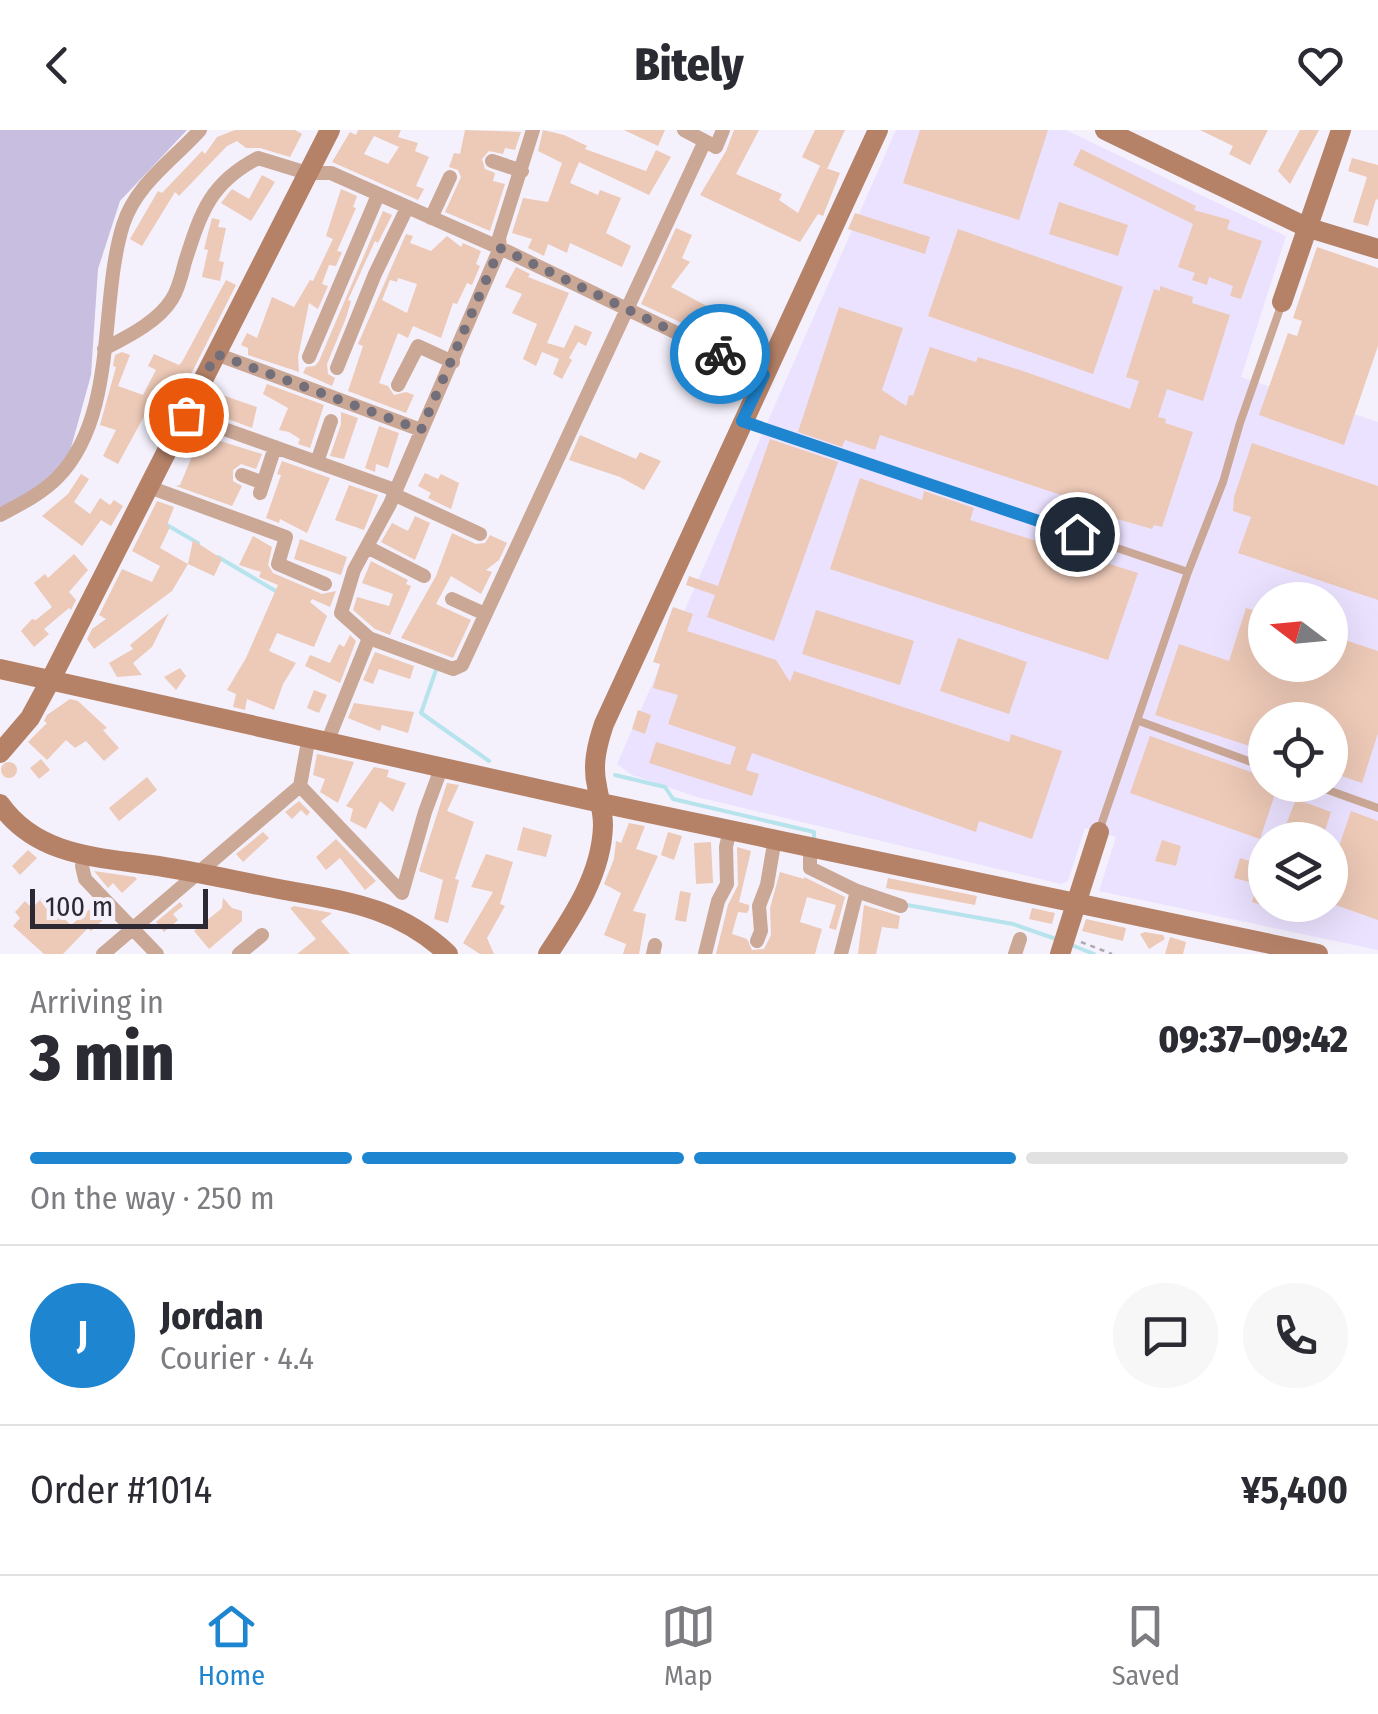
<!DOCTYPE html>
<html lang="en">
<head>
<meta charset="utf-8">
<style>
  :root { --surface:#fff; --page:#f7f7f7; --text:#2b2b33; --muted:#7c7c81; --line:#e1e1e2; --accent:#1e85d0 }
  body { margin:0; font-family:"Fira Sans Condensed",sans-serif; background:var(--page); color:var(--text); height:100vh; display:flex; flex-direction:column; font-size:38px; white-space:nowrap }
  * { box-sizing:border-box; margin:0 }
  p { font-size:32px; color:var(--muted) }
  .icon { flex:none; width:55px; height:55px; fill:none; stroke:currentColor; stroke-width:2; stroke-linecap:round; stroke-linejoin:round }
  .map { position:relative; height:824px; overflow:hidden }
  .side { display:flex; flex-direction:column; background:var(--surface); flex:1 }
  .side>* { flex:none }
  .needle { width:65px; rotate:286deg }
  .fabs { position:absolute; left:1248px; top:452px; display:grid; gap:20px }
  .fabs a { display:grid; place-items:center; width:100px; height:100px; border-radius:50%; background:var(--surface); box-shadow:0 10px 40px #0002; font-size:50px }
  .scale { position:absolute; left:30px; bottom:25px; width:178px; box-sizing:border-box; padding-left:10px; border:5px solid #2d2934; border-top:0; font-size:28px; line-height:35px; white-space:nowrap; color:#2d2934; -webkit-text-stroke:8px #f4f1fc; paint-order:stroke }
  .pin { position:absolute; display:grid; place-items:center; width:85px; height:85px; color:#fff; margin:-42px; border:5px solid #fff; border-radius:50%; box-shadow:0 2px 10px #0007 }
  .courier { position:absolute; display:grid; place-items:center; width:100px; height:100px; margin:-50px; border:8px solid #1e85d0; border-radius:50%; background:#fff; color:#222; box-shadow:0 2px 12px #0007 }
  .summary em { font-style:normal; font-weight:800 }
  .summary div { display:flex; flex-direction:column-reverse }
  .summary { display:flex; align-items:center; justify-content:space-between; height:170px; padding:0 30px }
  h1 { font-size:65px; font-weight:800; line-height:75px }
  .bar { display:grid; grid-template-columns:repeat(4,1fr); gap:15px 10px; align-content:center; height:120px; padding:0 30px }
  .bar i { height:12px; border-radius:8px; background:var(--line) }
  .bar .on { background:var(--accent) }
  .bar p { grid-column:span 4 }
  .line { display:flex; align-items:center; gap:25px; padding:0 30px; border-top:2px solid var(--line) }
  .line div { flex:1 }
  .round { display:grid; place-items:center; flex:none; width:105px; height:105px; border-radius:52px; background:var(--page) }
  header { display:flex; justify-content:space-between; align-items:center; height:130px; padding:0 30px; background:var(--surface); font-size:45px; font-weight:800 }
  .tabs { display:flex; justify-content:space-around; align-items:center; height:140px; border-top:2px solid var(--line); background:var(--surface); font-size:28px; color:var(--muted) }
  .tabs a { display:grid; justify-items:center; gap:5px }
  .tabs .on { color:var(--accent) }
  .map>svg:first-child { display:block }
  .built { fill:#ebe2ff; fill-rule:evenodd }
  .forest { fill:#c8bedf }
  .lines { fill:none; stroke-linecap:round; stroke-linejoin:round }
  .stream { stroke:#b6e3ec; stroke-width:4 }
  .building { fill:#edc9b7; fill-rule:evenodd }
  .path { stroke:#aca9b4; stroke-width:2.5; stroke-dasharray:5 5; stroke-linecap:butt }
  .lane { stroke:#cba796; stroke-width:8 }
  .street { stroke:#cba796; stroke-width:14 }
  .secondary { stroke:#b58268; stroke-width:20 }
  .done { stroke:#736f7a; stroke-width:10; stroke-dasharray:0 18 }
  .route { stroke:#1e85d0; stroke-width:12 }
</style>
</head>
<body>
<header><svg class="icon" aria-label="back" viewBox="0 0 24 24"><path d="M15 5l-7 7 7 7"/></svg>Bitely<svg class="icon" aria-label="heart" viewBox="0 0 24 24"><path d="M12 20l-8-8c-3-5 5-10 8-4 3-6 11-1 8 4z"/></svg></header>
<div class="map">
<svg width="1378" height="824" viewBox="0 0 1378 824">
  <rect width="100%" height="100%" fill="#f4f1fc"/>
  <path class="built" d="M 896,0 L 1066,0 L 1286,106 L 1241,247 L 1378,292 L 1378,820 L 1099,761 L 1116,707 L 1085,698 L 1068,751 L 1061,754 L 697,667 L 632,645 L 617,634 ZM 1265,470 L 1330,470 L 1330,535 L 1265,535 ZM 1265,590 L 1330,590 L 1330,655 L 1265,655 ZM 1265,710 L 1330,710 L 1330,775 L 1265,775 Z"/>
  <path class="forest" d="M 0,0 L 187,0 L 120,71 L 98,139 L 91,245 L 66,336 L 9,380 L 0,380 Z"/>
  <g class="lines">
    <path class="stream" d="M 167,395 L 198,413
      M 218,427 L 279,463
      M 436,540 L 421,583 L 489,631
      M 615,645 L 665,657 L 673,669 L 814,702 L 814,708
      M 907,775 L 1013,794 L 1053,808
      M 1074,816 L 1094,824"/>
  </g>
  <path class="building" d="M 235,0 L 295,0 L 302,4 L 290,27 L 260,18 L 246,18 L 237,11 L 227,16 L 179,66 L 175,62 L 142,116 L 130,109 L 158,61 L 162,63 L 202,21 L 205,24 L 217,7 Z
    M 358,0 L 401,0 L 398,7 L 418,13 L 415,21 L 429,27 L 416,56 L 424,59 L 418,70 L 332,32 L 350,2 L 356,5 ZM 374,6 L 399,17 L 388,34 L 364,24 Z
    M 465,0 L 521,2 L 515,20 L 505,18 L 503,24 L 489,21 L 482,29 L 485,39 L 495,43 L 493,51 L 505,54 L 490,101 L 445,82 L 461,47 L 458,40 L 449,37 L 454,23 L 460,24 Z
    M 543,0 L 564,5 L 587,16 L 585,19 L 646,41 L 656,20 L 671,27 L 649,65 L 579,32 L 570,53 L 598,65 L 600,60 L 621,68 L 606,103 L 631,116 L 622,137 L 570,113 L 567,123 L 548,114 L 544,126 L 528,118 L 532,109 L 512,103 L 523,68 L 548,72 L 562,33 L 538,21 Z
    M 624,0 L 665,0 L 658,16 Z
    M 734,0 L 759,0 L 736,44 L 782,64 L 779,70 L 798,83 L 820,36 L 840,43 L 823,86 L 818,84 L 800,112 L 700,65 L 726,21 Z
    M 815,0 L 845,0 L 827,39 L 802,27 Z
    M 920,0 L 1048,0 L 1019,90 L 903,53 Z
    M 1200,0 L 1268,0 L 1250,35 L 1229,24 L 1233,16 Z
    M 1300,0 L 1319,0 L 1290,54 L 1278,41 Z
    M 1081,19 L 1196,76 L 1194,80 L 1230,90 L 1227,99 L 1262,111 L 1241,169 L 1230,166 L 1233,156 L 1209,147 L 1207,155 L 1192,150 L 1195,143 L 1178,137 L 1193,94 L 1073,35 Z
    M 1352,28 L 1378,35 L 1378,70 L 1376,69 L 1368,96 L 1353,92 L 1367,47 L 1348,41 Z
    M 262,45 L 275,52 L 251,91 L 221,73 L 232,59 L 249,69 Z
    M 341,59 L 357,66 L 353,77 L 356,78 L 337,121 L 342,122 L 336,136 L 329,135 L 322,154 L 328,156 L 318,179 L 309,173 L 298,227 L 299,242 L 248,225 L 248,218 L 241,215 L 247,203 L 257,208 L 272,167 L 294,177 L 310,150 L 313,151 L 333,109 L 326,106 Z
    M 1059,72 L 1128,95 L 1118,126 L 1049,104 Z
    M 383,81 L 392,85 L 378,113 L 375,111 L 348,170 L 351,171 L 346,188 L 327,234 L 328,244 L 335,248 L 332,256 L 303,243 L 306,237 L 315,236 L 319,231 Z
    M 855,83 L 930,107 L 925,124 L 848,99 Z
    M 212,88 L 220,90 L 218,97 L 226,98 L 219,131 L 224,132 L 220,151 L 202,147 L 208,120 L 204,119 Z
    M 676,98 L 692,105 L 682,128 L 690,132 L 671,157 L 720,183 L 723,212 L 641,174 Z
    M 958,99 L 1123,157 L 1093,244 L 928,186 Z
    M 406,104 L 413,106 L 410,113 L 431,121 L 447,106 L 461,117 L 463,113 L 481,121 L 476,134 L 480,136 L 472,155 L 467,153 L 457,174 L 453,173 L 441,208 L 413,196 L 408,208 L 398,203 L 379,253 L 388,256 L 394,265 L 406,262 L 414,265 L 406,283 L 348,261 L 363,216 L 358,214 ZM 398,148 L 417,154 L 407,183 L 382,170 L 390,150 L 397,152 Z
    M 1317,117 L 1378,138 L 1378,216 L 1344,315 L 1259,285 L 1288,203 L 1297,206 L 1302,191 L 1293,188 Z
    M 516,137 L 530,144 L 528,147 L 569,163 L 547,213 L 564,218 L 575,195 L 592,202 L 586,216 L 578,212 L 569,228 L 572,230 L 562,249 L 553,244 L 559,229 L 542,222 L 536,236 L 523,229 L 537,194 L 512,183 L 522,164 L 505,157 Z
    M 226,150 L 236,155 L 185,256 L 181,254 L 169,276 L 154,268 L 118,334 L 103,326 L 116,300 L 100,295 L 116,237 L 113,236 L 115,225 L 122,222 L 130,225 L 118,256 L 143,265 L 156,240 L 148,236 L 154,224 L 179,235 L 182,232 Z
    M 1160,156 L 1193,167 L 1192,173 L 1230,185 L 1203,271 L 1167,259 L 1158,287 L 1166,289 L 1165,293 L 1193,302 L 1162,397 L 1154,395 L 1152,399 L 1093,382 L 1068,373 L 1070,368 L 880,305 L 875,320 L 845,310 L 842,317 L 798,302 L 839,177 L 903,198 L 882,260 L 906,276 L 909,265 L 913,266 L 930,217 L 976,232 L 978,227 L 1023,241 L 1130,279 L 1139,251 L 1126,247 L 1154,159 L 1160,161 Z
    M 267,254 L 324,275 L 310,318 L 298,314 L 300,309 L 289,302 L 279,300 L 288,278 L 263,264 Z
    M 222,265 L 257,277 L 252,298 L 215,284 Z
    M 341,282 L 358,288 L 344,329 L 330,326 L 341,294 Z
    M 379,296 L 399,303 L 388,338 L 376,334 L 375,342 L 365,338 Z
    M 201,305 L 262,324 L 256,339 L 241,334 L 233,340 L 233,351 L 242,356 L 232,376 L 176,356 L 180,355 Z
    M 580,305 L 636,329 L 640,322 L 661,331 L 644,360 L 620,347 L 569,330 Z
    M 770,309 L 838,332 L 774,511 L 707,487 L 715,465 L 686,455 L 689,446 L 718,456 Z
    M 1252,313 L 1378,356 L 1378,470 L 1238,423 L 1251,387 L 1233,381 L 1234,367 Z
    M 282,331 L 330,348 L 307,403 L 280,389 L 279,393 L 266,388 L 281,345 L 277,344 Z
    M 425,343 L 438,349 L 441,344 L 459,353 L 451,379 L 428,368 L 431,363 L 418,356 Z
    M 81,344 L 89,349 L 74,372 L 90,384 L 100,368 L 110,375 L 114,370 L 123,376 L 111,396 L 101,390 L 82,416 L 42,386 L 68,364 Z
    M 860,348 L 922,370 L 924,361 L 974,378 L 970,390 L 1138,443 L 1108,530 L 830,439 Z
    M 349,355 L 378,365 L 364,400 L 335,390 Z
    M 157,371 L 174,377 L 167,395 L 170,397 L 160,418 L 188,434 L 172,461 L 94,519 L 87,509 L 92,499 L 106,489 L 99,485 L 122,439 L 152,452 L 160,436 L 132,421 Z
    M 415,386 L 430,393 L 415,430 L 381,412 L 392,393 L 408,401 Z
    M 452,403 L 476,414 L 485,413 L 490,405 L 507,413 L 499,430 L 486,440 L 492,442 L 481,464 L 451,446 L 436,474 L 471,490 L 453,528 L 401,508 L 436,446 Z
    M 253,406 L 272,417 L 268,435 L 273,443 L 322,464 L 336,461 L 330,477 L 312,469 L 310,472 L 327,486 L 314,517 L 277,503 L 269,521 L 296,533 L 283,554 L 274,580 L 247,569 L 245,580 L 233,577 L 236,564 L 227,560 L 246,528 L 278,455 L 259,447 L 261,442 L 239,435 Z
    M 300,409 L 347,427 L 341,445 L 294,429 Z
    M 193,410 L 222,429 L 214,446 L 188,434 Z
    M 74,424 L 88,440 L 69,462 L 76,470 L 71,480 L 69,478 L 44,499 L 49,504 L 34,517 L 21,501 L 32,489 L 36,490 L 52,477 L 34,453 L 45,444 L 48,448 Z
    M 371,431 L 408,450 L 406,454 L 411,456 L 390,505 L 375,499 L 353,480 L 357,467 L 389,476 L 393,464 L 362,453 Z
    M 673,477 L 693,484 L 687,501 L 776,530 L 790,552 L 794,541 L 1009,612 L 1011,604 L 1062,621 L 1032,709 L 979,691 L 976,702 L 752,623 L 746,640 L 759,644 L 752,666 L 649,633 L 656,612 L 730,635 L 736,617 L 668,594 L 678,565 L 653,558 L 660,534 L 653,532 Z
    M 1246,478 L 1265,484 L 1265,535 L 1330,535 L 1330,505 L 1378,521 L 1378,603 L 1362,653 L 1330,642 L 1330,590 L 1265,590 L 1265,621 L 1155,585 L 1179,514 L 1229,531 Z
    M 816,480 L 914,511 L 900,555 L 802,524 Z
    M 169,483 L 152,517 L 133,533 L 142,545 L 117,547 L 109,533 L 133,519 L 130,515 Z
    M 350,505 L 356,511 L 340,553 L 305,536 L 310,525 L 330,533 L 339,514 L 344,517 Z
    M 958,508 L 1027,532 L 1009,584 L 940,561 Z
    M 375,522 L 414,536 L 410,549 L 379,539 L 373,554 L 363,550 Z
    M 180,538 L 186,546 L 176,560 L 164,547 Z
    M 314,560 L 327,565 L 319,583 L 307,578 Z
    M 70,569 L 78,571 L 107,598 L 103,600 L 119,618 L 104,631 L 86,611 L 75,618 L 66,610 L 47,630 L 28,612 L 47,593 L 44,591 L 47,585 Z
    M 354,573 L 414,582 L 408,603 L 382,595 L 380,601 L 348,588 Z
    M 638,580 L 651,585 L 645,604 L 632,599 Z
    M 1150,606 L 1265,647 L 1265,655 L 1278,655 L 1260,709 L 1130,663 Z
    M 317,624 L 354,632 L 338,673 L 320,662 L 325,649 L 313,645 Z
    M 41,629 L 50,640 L 39,649 L 30,638 Z
    M1 640a8 8 0 1 1 16 0a8 8 0 1 1-16 0Z
    M 374,637 L 389,640 L 387,647 L 406,653 L 393,682 L 380,671 L 366,699 L 350,691 L 353,679 L 346,676 Z
    M 147,647 L 157,660 L 119,691 L 109,678 Z
    M 447,653 L 459,655 L 447,681 L 474,692 L 455,749 L 459,750 L 448,793 L 434,789 L 443,750 L 419,741 Z
    M 1296,669 L 1331,682 L 1322,710 L 1280,710 Z
    M 299,671 L 310,682 L 307,686 L 301,680 L 292,689 L 285,682 Z
    M 1351,681 L 1378,691 L 1378,790 L 1330,773 L 1330,743 Z
    M 629,693 L 645,696 L 636,719 L 658,726 L 633,781 L 646,784 L 639,824 L 623,824 L 626,814 L 604,805 L 621,763 L 604,754 L 614,729 L 616,711 L 621,713 Z
    M 523,697 L 552,705 L 546,727 L 517,720 Z
    M 263,702 L 269,708 L 243,732 L 236,724 Z
    M 668,702 L 682,706 L 674,730 L 661,725 Z
    M 336,709 L 376,751 L 365,760 L 340,728 L 326,740 L 316,727 Z
    M 1162,710 L 1181,716 L 1176,736 L 1155,731 Z
    M 711,712 L 713,753 L 696,754 L 694,713 Z
    M 737,717 L 751,721 L 739,772 L 749,775 L 749,779 L 747,783 L 738,782 L 732,804 L 747,809 L 752,820 L 764,819 L 771,805 L 770,778 L 780,742 L 804,749 L 804,747 L 845,767 L 836,800 L 829,798 L 836,775 L 807,767 L 800,792 L 822,799 L 815,824 L 716,824 L 728,775 L 738,755 Z
    M 28,720 L 37,728 L 20,745 L 12,736 Z
    M 486,724 L 513,732 L 500,774 L 505,776 L 487,808 L 494,824 L 480,824 L 463,813 L 493,762 L 471,757 Z
    M 1240,728 L 1265,736 L 1265,776 L 1252,772 L 1257,754 L 1234,748 Z
    M 94,741 L 135,747 L 137,749 L 122,763 L 113,753 L 108,758 Z
    M 888,748 L 977,766 L 975,775 L 886,758 Z
    M 680,761 L 691,763 L 686,792 L 675,790 Z
    M 42,768 L 71,795 L 95,775 L 106,787 L 91,801 L 88,798 L 63,824 L 44,824 L 13,796 L 20,788 L 15,782 L 25,771 L 32,778 Z
    M 223,768 L 232,778 L 242,781 L 242,791 L 209,819 L 194,801 L 222,778 Z
    M 180,772 L 183,776 L 173,784 L 178,790 L 164,802 L 156,792 Z
    M 864,775 L 900,786 L 898,799 L 882,797 L 876,824 L 858,824 Z
    M 294,776 L 332,783 L 321,791 L 350,824 L 297,824 L 316,809 L 290,778 Z
    M 1032,778 L 1055,783 L 1052,794 L 1029,789 Z
    M 1086,789 L 1126,798 L 1123,811 L 1082,801 Z
    M 1145,802 L 1163,805 L 1165,809 L 1149,819 L 1140,804 Z
    M 1170,807 L 1186,812 L 1183,824 L 1165,824 Z"/>
  <g class="lines">
    <path class="path" d="M 1081,812 L 1112,824"/>
    <path class="lane" d="M 747,293 L 1188,442
      M 1139,591 L 1265,637
      M 1314,655 L 1378,678
      M 1099,701 L 1188,442 L 1223,352 L 1240,293 L 1281,176"/>
    <path class="street" d="M 684,0 L 716,17 L 723,0
      M 492,31 L 522,41
      M 431,88 L 450,47
      M 104,219 C 127,207 158,192 172,169 C 179,158 182,143 185,132 C 201,82 210,53 258,28 L 307,43 L 331,43 L 500,118 L 764,245
      M 216,224 L 421,300
      M 309,227 L 378,65
      M 337,238 L 375,144 L 407,78
      M 398,255 L 418,216 L 453,232
      M 185,285 L 395,360
      M 317,332 L 331,291
      M 242,345 L 263,353
      M 149,357 L 286,407 L 278,434 L 325,454
      M 260,363 L 275,317
      M 393,364 L 480,404
      M 0,385 C 19,375 43,363 58,347 C 118,285 99,172 123,95 C 136,54 173,30 200,0
      M 367,417 L 424,446
      M 452,469 L 485,484
      M 369,508 L 341,483 L 354,440 L 390,374 L 500,118 L 499,108 L 533,0
      M 328,610 L 369,508 L 453,539 L 462,535 L 705,11
      M 300,656 L 402,763 L 425,682 L 442,636
      M 810,716 L 810,738 L 857,761 L 841,824
      M 84,726 L 82,736 L 85,749 L 157,824
      M 857,761 L 901,776
      M 757,811 L 761,801 L 759,776 L 767,755 L 775,708
      M 103,824 L 300,656 L 309,606
      M 239,824 L 262,805
      M 653,824 L 655,815
      M 705,824 L 718,771 L 727,754 L 726,717 L 730,699
      M 1015,824 L 1020,809"/>
    <path class="secondary" d="M 1105,0 L 1306,97 L 1378,119
      M 1282,172 L 1341,0
      M 0,539 L 601,673 L 1318,824
      M 0,623 L 30,588 L 50,551 L 330,0
      M 0,674 C 36,725 95,727 151,735 C 194,741 236,751 279,759 C 344,771 397,776 448,824
      M 548,824 C 574,785 602,743 603,695 C 603,681 599,669 597,656 C 592,635 597,615 604,594 L 878,0
      M 1060,824 L 1099,702"/>
  </g>
  <g class="lines">
    <path class="done" d="M 186,285 L 216,224 L 421,300 L 500,118 L 720,224"/>
    <path class="route" d="M 720,224 L 764,245 L 742,291 L 1077,404"/>
  </g>
</svg>
<div class="fabs">
<a><svg class="needle" viewBox="-14 -14 28 28"><path d="M0-13l5 13h-10z" fill="#e53935"/><path d="M0 13l5-13h-10z" fill="#7c7c81"/></svg></a>
<a><svg class="icon" aria-label="locate" viewBox="0 0 24 24"><circle cx="12" cy="12" r="6"/><path d="M12 2v4M12 18v4M2 12h4M18 12h4"/></svg></a>
<a><svg class="icon" aria-label="layers" viewBox="0 0 24 24"><path d="M12 4l9 5-9 5-9-5zM3 14l9 5 9-5"/></svg></a>
</div>
<div class="scale">100 m</div>
<div class="pin" style="left:186px;top:285px;background:#ea580c"><svg class="icon" aria-label="bag" viewBox="0 0 24 24"><path d="M5 8h14l-1 12H6zM9 8a3 3 0 0 1 6 0"/></svg></div>
<div class="pin" style="left:1077px;top:404px;background:#1f2937"><svg class="icon" aria-label="home" viewBox="0 0 24 24"><path d="M3 11l9-7 9 7M6 9v11h12V9"/></svg></div>
<div class="courier" style="left:720px;top:224px"><svg class="icon" aria-label="bike" viewBox="0 0 24 24"><circle cx="6" cy="16" r="4"/><circle cx="18" cy="16" r="4"/><path d="M6 16l4-8h5l3 8M10 8l3 8H6M13 5h3"/></svg></div>
</div>
<section class="side">
<div class="summary"><div><h1>3 min</h1><p>Arriving in</p></div><em>09:37–09:42</em></div>
<div class="bar"><i class="on"></i><i class="on"></i><i class="on"></i><i></i><p>On the way · 250 m</p></div>
<div class="line" style="height:180px"><b class="round" style="background:var(--accent);color:#fff">J</b><div><b>Jordan</b><p>Courier · 4.4</p></div><a class="round"><svg class="icon" aria-label="chat" viewBox="0 0 24 24"><path d="M4 5h16v11H9l-5 4z"/></svg></a><a class="round"><svg class="icon" aria-label="phone" viewBox="0 0 24 24"><path d="M5 4h4l2 5-3 2q2 4 5 5l2-3 5 2v4C11 20 4 13 5 4z"/></svg></a></div>
<div class="line" style="height:130px"><div>Order #1014</div><b>¥5,400</b></div>
</section>
<nav class="tabs">
<a class="on"><svg class="icon" aria-label="home" viewBox="0 0 24 24"><path d="M3 11l9-7 9 7M6 9v11h12V9"/></svg>Home</a>
<a><svg class="icon" aria-label="map" viewBox="0 0 24 24"><path d="M3 6l6-2 6 2 6-2v14l-6 2-6-2-6 2zM9 4v14M15 6v14"/></svg>Map</a>
<a><svg class="icon" aria-label="saved" viewBox="0 0 24 24"><path d="M7 4h10v16l-5-4-5 4z"/></svg>Saved</a>
</nav>
</body>
</html>
